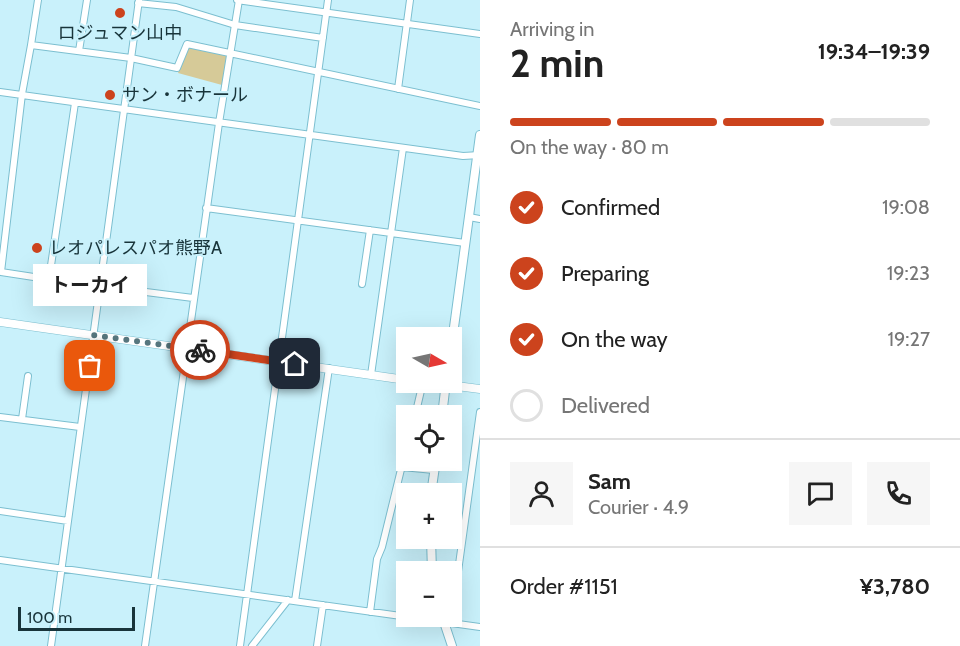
<!DOCTYPE html>
<html lang="en">
<head>
<meta charset="utf-8">
<style>
  :root { --surface:#fff; --page:#f6f6f6; --text:#222; --muted:#767676; --line:#e0e0e0; --accent:#cc431d }
  body { margin:0; font-family:Cabin,"Noto Sans JP",sans-serif; background:var(--page); color:var(--text); height:100vh; display:flex; flex-direction:column; font-size:22px; white-space:nowrap }
  * { box-sizing:border-box; margin:0 }
  p { font-size:20px; color:var(--muted) }
  .icon { flex:none; width:33px; height:33px; fill:none; stroke:currentColor; stroke-width:2; stroke-linecap:round; stroke-linejoin:round }
  .map { position:relative; flex:1; overflow:hidden }
  .panel { display:flex; flex-direction:column; background:var(--surface); width:480px }
  .panel>* { flex:none }
  .needle { width:39px; rotate:99deg }
  .tools { position:absolute; left:396px; top:327px; display:grid; gap:12px }
  .tools a { display:grid; place-items:center; width:66px; height:66px; border-radius:0px; background:var(--surface); box-shadow:0 6px 24px #0002; font-size:30px }
  .scale { position:absolute; left:18px; bottom:15px; width:117px; box-sizing:border-box; padding-left:6px; border:3px solid #18343a; border-top:0; font-size:16px; line-height:21px; white-space:nowrap; color:#18343a; -webkit-text-stroke:4px #c9f1fb; paint-order:stroke }
  .pin { position:absolute; display:grid; place-items:center; width:51px; height:51px; color:#fff; margin:-26px; border-radius:12px; box-shadow:0 3px 9px #0006 }
  .courier { position:absolute; display:grid; place-items:center; width:60px; height:60px; margin:-30px; border:4px solid #cc431d; border-radius:50%; background:#fff; color:#222; box-shadow:0 2px 8px #0007 }
  .bubble { position:absolute; height:42px; border-radius:0px; background:var(--surface); box-shadow:0 6px 24px #0002; font-size:20px; font-weight:700; line-height:42px; text-align:center }
  .summary em { font-style:normal; font-weight:700 }
  .summary div { display:flex; flex-direction:column-reverse }
  .summary { display:flex; align-items:center; justify-content:space-between; height:102px; padding:0 30px }
  h1 { font-size:39px; font-weight:700; line-height:45px }
  .bar { display:grid; grid-template-columns:repeat(4,1fr); gap:9px 6px; align-content:center; height:72px; padding:0 30px }
  .bar i { height:8px; border-radius:4px; background:var(--line) }
  .bar .selected { background:var(--accent) }
  .bar p { grid-column:span 4 }
  .line { display:flex; align-items:center; gap:15px; padding:0 30px; border-top:2px solid var(--line) }
  .line div { flex:1 }
  .round { display:grid; place-items:center; flex:none; width:63px; height:63px; border-radius:0px; background:var(--page) }
  ol { padding:0 30px; list-style:none }
  li { display:flex; align-items:center; gap:18px; height:66px }
  li p { margin-inline-start:auto }
  li .icon { padding:6px; border-radius:50%; background:var(--accent); color:#fff; stroke-width:4 }
  li:last-child { color:var(--muted) }
  li i { width:33px; height:33px; border:3px solid var(--line); border-radius:50% }
  main { display:flex; flex:1; min-height:0 }
  .map>svg:first-child { display:block }
  .green { fill:#d6ca98 }
  .lines { fill:none; stroke-linecap:round; stroke-linejoin:round }
  .minor-casing { stroke:#7cbfd0; stroke-width:8 }
  .tertiary-casing { stroke:#7cbfd0; stroke-width:9 }
  .secondary-casing { stroke:#7cbfd0; stroke-width:10 }
  .minor { stroke:#fff; stroke-width:6 }
  .tertiary { stroke:#fff; stroke-width:8 }
  .secondary { stroke:#fff; stroke-width:8 }
  .done { stroke:#56767e; stroke-width:6; stroke-dasharray:0 10.8 }
  .route { stroke:#cc431d; stroke-width:8 }
  .poi-dot { fill:#cc431d; stroke:#c9f1fb; stroke-width:2 }
  .labels { text-anchor:middle; stroke-width:4.5; stroke-linejoin:round; paint-order:stroke }
  .poi-label { font-size:18px; fill:#18343a; stroke:#c9f1fb; text-anchor:start }
</style>
</head>
<body>
<main>
<div class="map">
<svg width="480" height="646" viewBox="0 0 480 646">
  <rect width="100%" height="100%" fill="#c9f1fb"/>
  <path class="green" d="M 188,47 L 227,55 L 222,85 L 178,73 Z"/>
  <g class="lines">
    <defs>
      <path id="minor" d="M 237,0 L 480,34
        M 138,3 L 176,7 L 235,25 L 323,38
        M 31,45 L 38,0
        M 79,51 L 87,0
        M 398,89 L 410,0
        M 0,92 L 463,156 L 480,155
        M 206,208 L 465,243
        M 469,217 L 480,219
        M 49,279 L 75,103
        M 362,284 L 370,230
        M 99,286 L 193,298
        M 99,287 L 1,272 L 22,94 L 31,45 L 131,58 L 177,68 L 187,44 L 480,106
        M 371,375 L 403,148
        M 415,416 L 423,382
        M 0,417 L 80,427
        M 22,419 L 28,376
        M 402,467 L 434,470
        M 0,511 L 68,521
        M 0,560 L 480,627
        M 295,601 L 329,368
        M 370,612 L 377,559 L 382,547 L 406,449
        M 452,615 L 480,412
        M 51,646 L 139,0
        M 145,646 L 219,123 L 239,0
        M 240,646 L 328,0
        M 252,646 L 288,600
        M 317,646 L 323,605"/>
      <path id="tertiary" d="M 0,322 L 406,380
        M 426,382 L 480,389"/>
      <path id="secondary" d="M 452,342 L 480,135
        M 442,416 L 446,382
        M 431,494 L 436,460
        M 431,538 L 432,572
        M 442,616 L 452,646"/>
    </defs>
    <use href="#minor" class="minor-casing"/>
    <use href="#tertiary" class="tertiary-casing"/>
    <use href="#secondary" class="secondary-casing"/>
    <use href="#minor" class="minor"/>
    <use href="#tertiary" class="tertiary"/>
    <use href="#secondary" class="secondary"/>
  </g>
  <g class="lines">
    <path class="done" d="M 90,366 L 93,335 L 200,350"/>
    <path class="route" d="M 200,350 L 295,364"/>
  </g>
  <g class="poi-dot">
    <circle cx="120" cy="13" r="6"/>
    <circle cx="110" cy="95" r="6"/>
    <circle cx="37" cy="248" r="6"/>
  </g>
  <g class="labels">
    <g class="poi-label">
      <text x="120" y="39" text-anchor="middle">ロジュマン山中</text>
      <text x="122" y="101">サン・ボナール</text>
      <text x="49" y="254">レオパレスパオ熊野A</text>
    </g>
  </g>
</svg>
<div class="tools">
<a><svg class="needle" viewBox="-14 -14 28 28"><path d="M0-13l5 13h-10z" fill="#e53935"/><path d="M0 13l5-13h-10z" fill="#767676"/></svg></a>
<a><svg class="icon" aria-label="locate" viewBox="0 0 24 24"><circle cx="12" cy="12" r="6"/><path d="M12 2v4M12 18v4M2 12h4M18 12h4"/></svg></a>
<a>+</a>
<a>−</a>
</div>
<div class="scale">100 m</div>
<div class="pin" style="left:90px;top:366px;background:#ea580c"><svg class="icon" aria-label="bag" viewBox="0 0 24 24"><path d="M5 8h14l-1 12H6zM9 8a3 3 0 0 1 6 0"/></svg></div>
<div class="pin" style="left:295px;top:364px;background:#1f2937"><svg class="icon" aria-label="home" viewBox="0 0 24 24"><path d="M3 11l9-7 9 7M6 9v11h12V9"/></svg></div>
<div class="courier" style="left:200px;top:350px"><svg class="icon" aria-label="bike" viewBox="0 0 24 24"><circle cx="6" cy="16" r="4"/><circle cx="18" cy="16" r="4"/><path d="M6 16l4-8h5l3 8M10 8l3 8H6M13 5h3"/></svg></div>
<div class="bubble" style="left:33px;top:264px;width:114px">トーカイ</div>
</div>
<section class="panel">
<div class="summary"><div><h1>2 min</h1><p>Arriving in</p></div><em>19:34–19:39</em></div>
<div class="bar"><i class="selected"></i><i class="selected"></i><i class="selected"></i><i></i><p>On the way · 80 m</p></div>
<ol>
<li><svg class="icon" aria-label="check" viewBox="0 0 24 24"><path d="M5 12l5 5 9-10"/></svg>Confirmed<p>19:08</p></li>
<li><svg class="icon" aria-label="check" viewBox="0 0 24 24"><path d="M5 12l5 5 9-10"/></svg>Preparing<p>19:23</p></li>
<li><svg class="icon" aria-label="check" viewBox="0 0 24 24"><path d="M5 12l5 5 9-10"/></svg>On the way<p>19:27</p></li>
<li><i></i>Delivered</li>
</ol>
<div class="line" style="height:108px"><a class="round"><svg class="icon" aria-label="person" viewBox="0 0 24 24"><circle cx="12" cy="8" r="4"/><path d="M4 21q1-7 8-7t8 7"/></svg></a><div><b>Sam</b><p>Courier · 4.9</p></div><a class="round"><svg class="icon" aria-label="chat" viewBox="0 0 24 24"><path d="M4 5h16v11H9l-5 4z"/></svg></a><a class="round"><svg class="icon" aria-label="phone" viewBox="0 0 24 24"><path d="M5 4h4l2 5-3 2q2 4 5 5l2-3 5 2v4C11 20 4 13 5 4z"/></svg></a></div>
<div class="line" style="height:78px"><div>Order #1151</div><b>¥3,780</b></div>
</section>
</main>
</body>
</html>
